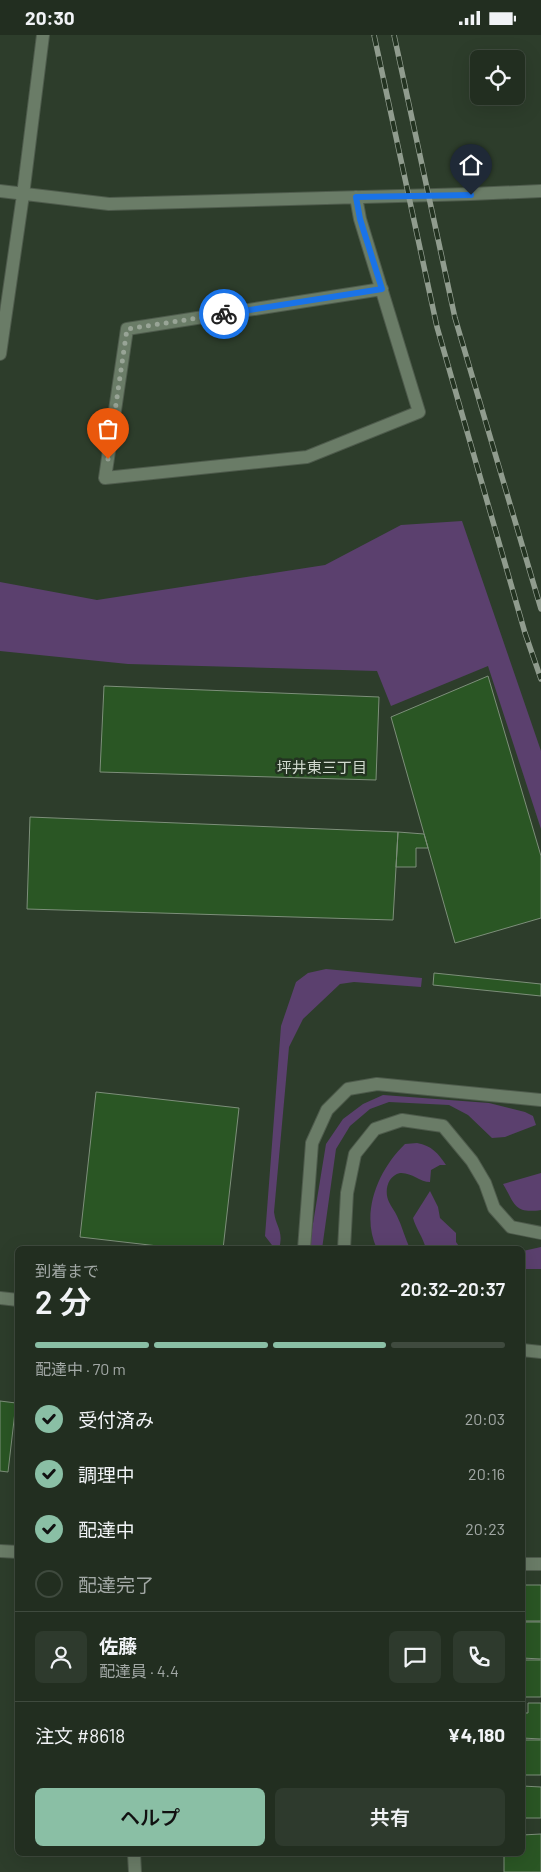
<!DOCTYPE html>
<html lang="ja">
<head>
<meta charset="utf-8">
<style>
  :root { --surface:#222e20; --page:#2e3a2d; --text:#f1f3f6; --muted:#a2a8a5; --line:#3f4a3e; --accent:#8abfa5 }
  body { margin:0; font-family:Barlow,"Noto Sans JP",sans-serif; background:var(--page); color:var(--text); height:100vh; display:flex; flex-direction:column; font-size:19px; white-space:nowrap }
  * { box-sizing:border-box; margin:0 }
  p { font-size:16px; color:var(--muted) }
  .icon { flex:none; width:28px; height:28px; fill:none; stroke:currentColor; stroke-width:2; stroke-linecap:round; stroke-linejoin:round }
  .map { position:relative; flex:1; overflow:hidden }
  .details { position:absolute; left:15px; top:1211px; width:510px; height:610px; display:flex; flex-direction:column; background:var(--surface); border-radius:8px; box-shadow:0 5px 20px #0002,0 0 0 1px var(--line) }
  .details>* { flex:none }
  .fabs { position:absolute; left:470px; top:15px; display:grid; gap:10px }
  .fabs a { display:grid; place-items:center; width:55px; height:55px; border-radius:8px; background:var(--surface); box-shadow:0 5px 20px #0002,0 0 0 1px var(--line); font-size:25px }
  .pin { position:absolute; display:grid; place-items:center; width:42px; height:42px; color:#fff; margin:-51px -21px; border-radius:50% 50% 50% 0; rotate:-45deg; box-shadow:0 0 5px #0007 }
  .pin .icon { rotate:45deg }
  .courier { position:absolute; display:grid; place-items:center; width:50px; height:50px; margin:-25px; border:4px solid #1a73e8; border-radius:50%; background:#fff; color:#222; box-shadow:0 1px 6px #0007 }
  .headline em { font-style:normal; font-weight:600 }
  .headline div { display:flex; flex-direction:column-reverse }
  .headline { display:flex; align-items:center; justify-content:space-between; height:85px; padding:0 20px }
  h1 { font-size:32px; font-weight:600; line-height:38px }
  .bar { display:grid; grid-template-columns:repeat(4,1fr); gap:8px 5px; align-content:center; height:60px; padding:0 20px }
  .bar i { height:6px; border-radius:4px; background:var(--line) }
  .bar .on { background:var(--accent) }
  .bar p { grid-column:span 4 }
  .line { display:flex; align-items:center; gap:12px; padding:0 20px; border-top:1px solid var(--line) }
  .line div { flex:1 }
  .round { display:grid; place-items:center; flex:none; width:52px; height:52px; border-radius:8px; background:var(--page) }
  ol { padding:0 20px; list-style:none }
  li { display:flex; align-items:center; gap:15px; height:55px }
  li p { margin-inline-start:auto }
  li .icon { padding:5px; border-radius:50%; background:var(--accent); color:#111; stroke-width:4 }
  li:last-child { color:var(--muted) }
  li i { width:28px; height:28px; border:2px solid var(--line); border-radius:50% }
  .cta { display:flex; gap:10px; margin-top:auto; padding:10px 20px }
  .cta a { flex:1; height:58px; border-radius:8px; background:var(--accent); color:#111; font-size:20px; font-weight:600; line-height:58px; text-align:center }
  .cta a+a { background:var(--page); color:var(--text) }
  .status { display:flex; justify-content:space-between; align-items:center; height:35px; padding:0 25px; background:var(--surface); direction:ltr }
  .status svg { height:14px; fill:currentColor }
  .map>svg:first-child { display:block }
  .green { fill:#5b406e }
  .building { fill:#2a5624; stroke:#7d8f7a }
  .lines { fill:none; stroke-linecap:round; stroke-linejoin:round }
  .minor-casing { stroke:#4e5b4c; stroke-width:14 }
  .minor { stroke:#6a7c67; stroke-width:12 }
  .rail-casing { stroke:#909c8e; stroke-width:5.5 }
  .rail { stroke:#233321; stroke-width:4; stroke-dasharray:11; stroke-linecap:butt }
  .done { stroke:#98a496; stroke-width:5; stroke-dasharray:0 9 }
  .route { stroke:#1a73e8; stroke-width:6 }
  .labels { text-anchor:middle; stroke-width:5; stroke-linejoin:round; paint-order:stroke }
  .neighbourhood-label { font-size:15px; fill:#d2dbd0; stroke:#233321 }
</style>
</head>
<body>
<div class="status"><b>20:30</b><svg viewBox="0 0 49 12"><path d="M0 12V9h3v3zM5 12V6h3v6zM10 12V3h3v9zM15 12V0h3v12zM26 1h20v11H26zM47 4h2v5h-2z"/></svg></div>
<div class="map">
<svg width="541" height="1837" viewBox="0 0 541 1837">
  <rect width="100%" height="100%" fill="#2d3d2b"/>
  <path class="green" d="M 462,486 L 541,716 L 541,794 L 488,631 L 391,671 L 377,636 L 128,629 L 0,616 L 0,547 L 97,565 L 325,530 L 401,490 Z
    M 326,934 L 422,943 L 421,952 L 354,947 L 340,949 L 303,984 L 289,1012 L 274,1177 C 276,1193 284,1195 279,1214 L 275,1214 L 265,1201 L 281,991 L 296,947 L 308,938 Z
    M 383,1060 L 489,1068 L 525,1077 L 533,1081 L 536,1090 L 505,1102 L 492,1103 L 468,1080 L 449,1070 L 389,1067 L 370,1074 L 350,1091 L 336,1114 L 322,1214 L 312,1214 L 310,1207 L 326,1109 L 343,1084 L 363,1069 Z
    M 417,1108 C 432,1111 438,1118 446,1130 L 440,1130 L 431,1135 L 430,1147 C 420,1147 411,1137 400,1138 C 387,1141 384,1157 389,1167 C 391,1172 395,1176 397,1181 C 402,1191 405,1203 410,1214 L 377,1214 C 360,1178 378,1135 405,1109 Z
    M 541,1138 L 541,1175 C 514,1179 515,1169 503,1149 Z
    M 430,1156 L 438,1172 L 440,1183 L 456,1198 L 456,1207 L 461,1214 L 426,1214 C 423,1202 416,1194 413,1183 Z
    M 541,1212 L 541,1234 L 523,1234 L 523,1216 Z"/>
  <path class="building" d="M 488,641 L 541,821 L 541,883 L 455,908 L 391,682 Z
    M 104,651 L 379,662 L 376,745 L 100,737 Z
    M 30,782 L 398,797 L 393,885 L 27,874 Z
    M 398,797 L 424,799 L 428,813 L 416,813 L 416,832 L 396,832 Z
    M 434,938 L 541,949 L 541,961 L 433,950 Z
    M 96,1057 L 239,1073 L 223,1214 L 184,1214 L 80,1202 Z
    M 0,1366 L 16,1368 L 8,1437 L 0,1436 Z
    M 522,1550 L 541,1550 L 541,1586 L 522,1586 Z
    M 522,1587 L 541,1587 L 541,1624 L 522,1623 Z
    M 522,1625 L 541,1625 L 541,1662 L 522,1662 Z
    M 528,1668 L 541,1668 L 541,1704 L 522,1703 L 522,1678 L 528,1678 Z
    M 522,1705 L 541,1705 L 541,1740 L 522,1740 Z
    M 522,1751 L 541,1752 L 541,1783 L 522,1783 Z
    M 541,1799 L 541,1837 L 504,1837 L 504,1819 L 522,1819 L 522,1800 Z"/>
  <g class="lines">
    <defs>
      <path id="minor" d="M 0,156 L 109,169 L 471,159 L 541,156
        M 356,162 L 360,184 L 419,377 L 307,422 L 105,443 L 127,294 L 382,254
        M 0,319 L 23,160 L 43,0
        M 304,1214 L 312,1108 L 327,1075 L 348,1054 L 377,1049 L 541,1065
        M 344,1214 L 347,1158 L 355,1119 L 375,1094 L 402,1085 L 443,1091 L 472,1126 L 485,1148 L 494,1173 L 511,1192 L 541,1198
        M 0,1263 L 18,1265
        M 522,1315 L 541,1317
        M 0,1516 L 18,1517
        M 522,1529 L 541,1529
        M 134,1819 L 135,1837"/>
    </defs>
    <use href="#minor" class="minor-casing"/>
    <use href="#minor" class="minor"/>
    <defs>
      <path id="rail" d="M 374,0 L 437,292 L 525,598 L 541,644
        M 394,0 L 455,283 L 541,574"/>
    </defs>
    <use href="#rail" class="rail-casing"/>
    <use href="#rail" class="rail"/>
  </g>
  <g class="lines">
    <path class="done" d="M 108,424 L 127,294 L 224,279"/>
    <path class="route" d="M 224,279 L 382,254 L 360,184 L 356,162 L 471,160"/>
  </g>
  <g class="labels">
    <g class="neighbourhood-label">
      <text x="322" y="738">坪井東三丁目</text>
    </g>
  </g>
</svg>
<div class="fabs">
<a><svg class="icon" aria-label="locate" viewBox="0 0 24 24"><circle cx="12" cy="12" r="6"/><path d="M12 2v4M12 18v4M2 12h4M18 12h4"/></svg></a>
</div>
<div class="pin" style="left:108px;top:424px;background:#ea580c"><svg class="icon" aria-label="bag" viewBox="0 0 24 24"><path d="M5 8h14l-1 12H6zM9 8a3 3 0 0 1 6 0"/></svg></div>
<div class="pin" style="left:471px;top:160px;background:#1f2937"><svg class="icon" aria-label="home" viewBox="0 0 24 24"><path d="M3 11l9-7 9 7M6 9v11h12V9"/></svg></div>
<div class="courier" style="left:224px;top:279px"><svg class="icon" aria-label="bike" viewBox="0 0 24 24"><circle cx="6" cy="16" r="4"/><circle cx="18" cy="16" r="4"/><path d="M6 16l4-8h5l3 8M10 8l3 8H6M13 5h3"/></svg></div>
<section class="details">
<div class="headline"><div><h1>2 分</h1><p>到着まで</p></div><em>20:32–20:37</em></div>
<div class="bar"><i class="on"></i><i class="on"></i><i class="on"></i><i></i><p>配達中 · 70 m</p></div>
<ol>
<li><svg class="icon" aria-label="check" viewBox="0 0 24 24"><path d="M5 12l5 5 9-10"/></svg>受付済み<p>20:03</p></li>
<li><svg class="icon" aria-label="check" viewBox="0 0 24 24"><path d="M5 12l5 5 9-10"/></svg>調理中<p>20:16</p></li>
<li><svg class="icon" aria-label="check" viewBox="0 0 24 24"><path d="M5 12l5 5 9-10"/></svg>配達中<p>20:23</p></li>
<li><i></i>配達完了</li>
</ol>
<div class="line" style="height:90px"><a class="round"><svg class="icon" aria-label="person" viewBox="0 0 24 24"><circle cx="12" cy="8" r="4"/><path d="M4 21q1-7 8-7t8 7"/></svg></a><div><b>佐藤</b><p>配達員 · 4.4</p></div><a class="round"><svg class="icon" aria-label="chat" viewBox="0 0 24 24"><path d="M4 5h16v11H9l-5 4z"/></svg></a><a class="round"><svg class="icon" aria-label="phone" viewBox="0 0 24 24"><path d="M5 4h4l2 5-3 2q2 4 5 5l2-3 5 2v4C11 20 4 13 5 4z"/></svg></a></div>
<div class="line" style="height:65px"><div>注文 #8618</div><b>¥4,180</b></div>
<div class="cta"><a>ヘルプ</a><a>共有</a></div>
</section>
</div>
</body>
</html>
